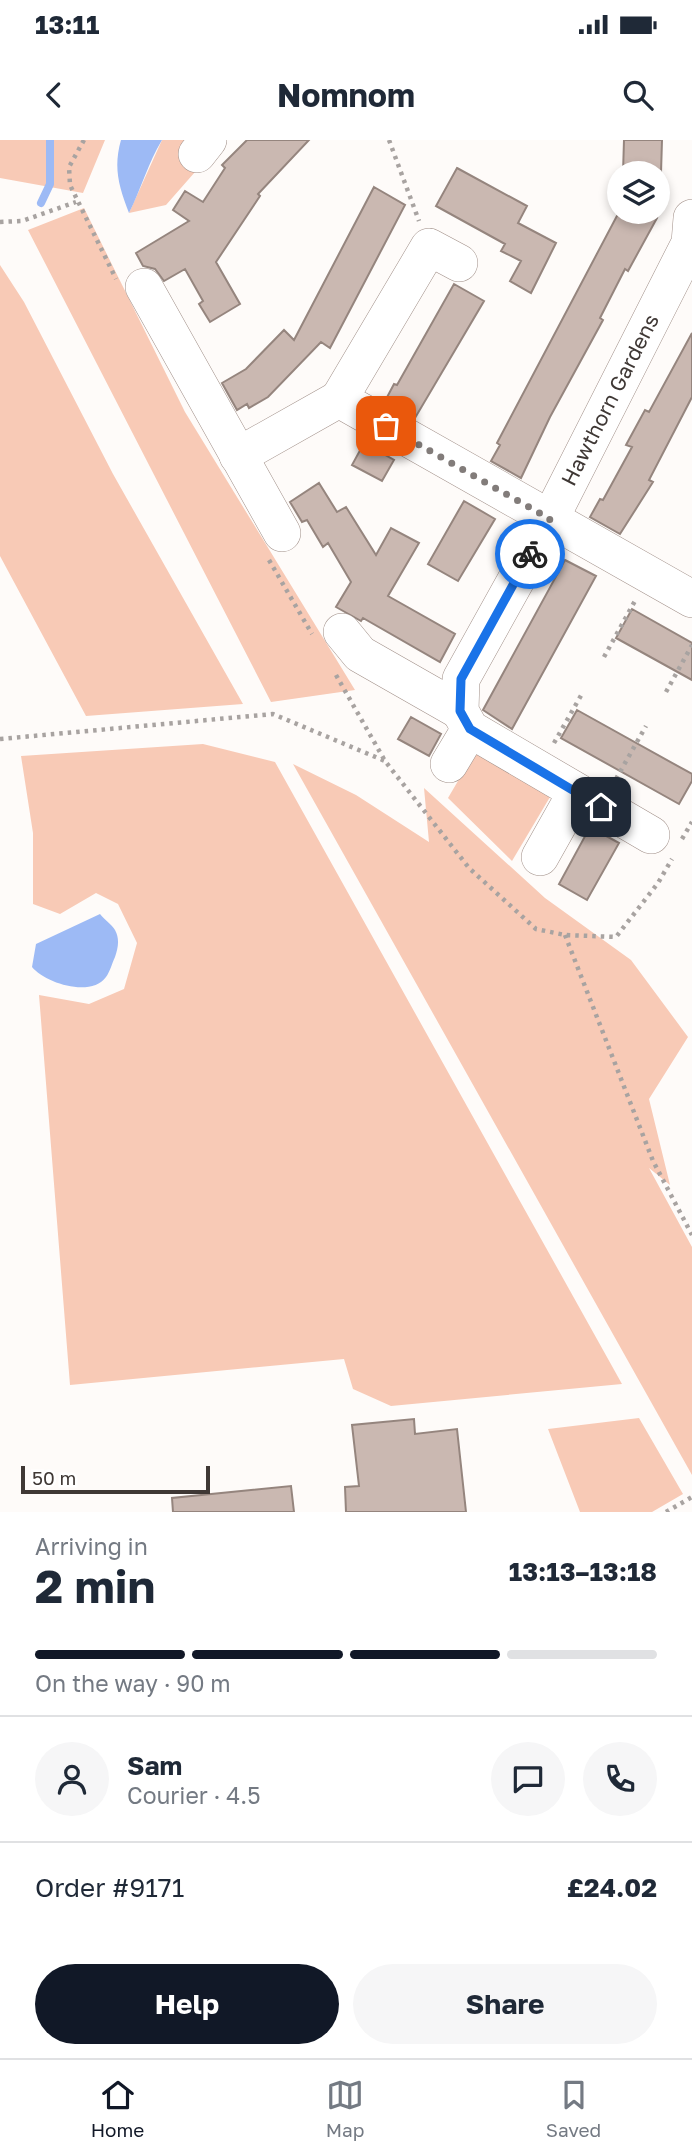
<!DOCTYPE html>
<html lang="en">
<head>
<meta charset="utf-8">
<style>
  :root { --surface:#fff; --page:#f6f6f7; --text:#1f2937; --muted:#747a83; --line:#e0e1e3; --accent:#111827 }
  body { margin:0; font-family:"Golos Text",sans-serif; background:var(--page); color:var(--text); height:100vh; display:flex; flex-direction:column; font-size:26px; white-space:nowrap }
  * { box-sizing:border-box; margin:0 }
  p { font-size:23px; color:var(--muted) }
  .icon { flex:none; width:38px; height:38px; fill:none; stroke:currentColor; stroke-width:2; stroke-linecap:round; stroke-linejoin:round }
  .map { position:relative; height:1372px; overflow:hidden }
  .sheet { display:flex; flex-direction:column; background:var(--surface); flex:1 }
  .sheet>* { flex:none }
  .tools { position:absolute; left:607px; top:21px; display:grid; gap:14px }
  .tools a { display:grid; place-items:center; width:63px; height:63px; border-radius:50%; background:var(--surface); box-shadow:0 4px 10px #0003; font-size:35px }
  .scale { position:absolute; left:21px; bottom:18px; width:189px; box-sizing:border-box; padding-left:7px; border:4px solid #3f3835; border-top:0; font-size:19px; line-height:24px; white-space:nowrap; color:#3f3835; -webkit-text-stroke:5px #fff; paint-order:stroke }
  .pin { position:absolute; display:grid; place-items:center; width:60px; height:60px; color:#fff; margin:-30px; border-radius:14px; box-shadow:0 4px 10px #0006 }
  .courier { position:absolute; display:grid; place-items:center; width:70px; height:70px; margin:-35px; border:5px solid #1a73e8; border-radius:50%; background:#fff; color:#222; box-shadow:0 2px 9px #0007 }
  .overview em { font-style:normal; font-weight:700 }
  .overview div { display:flex; flex-direction:column-reverse }
  .overview { display:flex; align-items:center; justify-content:space-between; height:119px; padding:0 35px }
  h1 { font-size:46px; font-weight:700; line-height:52px }
  .bar { display:grid; grid-template-columns:repeat(4,1fr); gap:10px 7px; align-content:center; height:84px; padding:0 35px }
  .bar i { height:9px; border-radius:5px; background:var(--line) }
  .bar .current { background:var(--accent) }
  .bar p { grid-column:span 4 }
  .line { display:flex; align-items:center; gap:18px; padding:0 35px; border-top:2px solid var(--line) }
  .line div { flex:1 }
  .round { display:grid; place-items:center; flex:none; width:74px; height:74px; border-radius:37px; background:var(--page) }
  .button { display:flex; gap:14px; margin-top:auto; padding:14px 35px }
  .button a { flex:1; height:80px; border-radius:42px; background:var(--accent); color:#fff; font-size:28px; font-weight:700; line-height:80px; text-align:center }
  .button a+a { background:var(--page); color:var(--text) }
  .status { display:flex; justify-content:space-between; align-items:center; height:49px; padding:0 35px; background:var(--surface); direction:ltr }
  .status svg { height:19px; fill:currentColor }
  header { display:flex; justify-content:space-between; align-items:center; height:91px; padding:0 35px; background:var(--surface); font-size:32px; font-weight:700 }
  .tabs { display:flex; justify-content:space-around; align-items:center; height:98px; border-top:2px solid var(--line); background:var(--surface); font-size:19px; color:var(--muted) }
  .tabs a { display:grid; justify-items:center; gap:4px }
  .tabs .current { color:var(--accent) }
  .map>svg:first-child { display:block }
  .green { fill:#f8cab6 }
  .water { fill:#9dbaf5 }
  .lines { fill:none; stroke-linecap:round; stroke-linejoin:round }
  .stream { stroke:#9dbaf5; stroke-width:8 }
  .building { fill:#cab8b1; stroke:#95857e; stroke-width:2 }
  .minor-casing { stroke:#a08f88; stroke-width:38 }
  .path { stroke:#a8a3a1; stroke-width:4.5; stroke-dasharray:3.5 5; stroke-linecap:butt }
  .minor { stroke:#fff; stroke-width:37 }
  .done { stroke:#827c7a; stroke-width:7; stroke-dasharray:0 12.6 }
  .route { stroke:#1a73e8; stroke-width:9 }
  .labels { text-anchor:middle; stroke-width:6; stroke-linejoin:round; paint-order:stroke }
  .street-label { font-size:21px; fill:#3f3835; stroke:#fff }
</style>
</head>
<body>
<div class="status"><b>13:11</b><svg viewBox="0 0 49 12"><path d="M0 12V9h3v3zM5 12V6h3v6zM10 12V3h3v9zM15 12V0h3v12zM26 1h20v11H26zM47 4h2v5h-2z"/></svg></div>
<header><svg class="icon" aria-label="back" viewBox="0 0 24 24"><path d="M15 5l-7 7 7 7"/></svg>Nomnom<svg class="icon" aria-label="search" viewBox="0 0 24 24"><circle cx="10" cy="10" r="6"/><path d="M15 15l6 6"/></svg></header>
<div class="map">
<svg width="692" height="1372" viewBox="0 0 692 1372">
  <rect width="100%" height="100%" fill="#fefbf9"/>
  <path class="green" d="M 0,0 L 105,0 L 83,53 L 0,38 Z
    M 162,0 L 202,0 L 195,32 L 166,65 L 129,73 Z
    M 84,68 L 185,272 L 355,550 L 271,562 L 28,90 Z
    M 0,125 L 24,162 L 113,334 L 243,564 L 86,576 L 0,416 Z
    M 203,604 L 275,622 L 622,1244 L 391,1266 L 353,1249 L 344,1219 L 70,1245 L 39,855 L 89,864 L 124,849 L 137,803 L 118,764 L 96,753 L 60,774 L 33,764 L 33,693 L 21,616 Z
    M 475,612 L 550,657 L 512,721 L 448,658 Z
    M 293,624 L 356,655 L 429,702 L 424,648 L 545,758 L 631,820 L 688,897 L 649,959 L 670,1045 L 649,1028 L 692,1107 L 692,1335 Z
    M 639,1278 L 683,1354 L 652,1372 L 580,1372 L 548,1289 Z"/>
  <path class="water" d="M 121,0 L 162,0 C 148,23 141,49 129,73 C 119,47 113,28 121,0 Z
    M 100,774 C 104,779 112,785 115,790 C 120,799 118,808 115,817 C 112,823 110,832 106,837 C 91,858 45,843 32,827 L 36,804 Z"/>
  <g class="lines">
    <path class="stream" d="M 41,63 L 50,44 L 50,0"/>
  </g>
  <path class="building" d="M 247,0 L 309,0 L 258,54 L 260,56 L 216,122 L 240,164 L 210,182 L 199,164 L 203,161 L 185,129 L 164,141 L 155,129 L 143,126 L 136,113 L 189,81 L 173,70 L 185,51 L 203,62 L 225,28 L 222,25 Z
    M 624,0 L 662,0 L 661,33 L 623,33 Z
    M 457,28 L 527,66 L 518,83 L 556,103 L 531,153 L 510,141 L 521,121 L 501,111 L 505,104 L 436,66 Z
    M 374,47 L 405,65 L 330,208 L 321,202 L 268,257 L 249,268 L 247,264 L 237,270 L 222,243 L 246,229 L 284,190 L 294,200 Z
    M 619,72 L 654,72 L 652,76 L 657,78 L 628,131 L 625,129 L 600,178 L 603,180 L 550,277 L 521,338 L 491,321 L 500,305 L 497,303 Z
    M 454,144 L 484,161 L 415,278 L 385,261 L 394,244 L 397,245 Z
    M 692,193 L 692,257 L 649,340 L 653,342 L 620,394 L 590,377 L 600,359 L 603,360 L 632,307 L 626,305 L 645,270 L 649,272 Z
    M 364,303 L 394,320 L 382,341 L 352,325 Z
    M 319,343 L 337,372 L 346,367 L 376,415 L 391,388 L 419,403 L 388,456 L 455,494 L 440,522 L 363,478 L 361,481 L 336,467 L 351,442 L 328,403 L 323,407 L 307,380 L 302,382 L 290,362 Z
    M 464,361 L 495,379 L 458,441 L 428,424 Z
    M 565,420 L 596,436 L 512,589 L 483,570 Z
    M 632,469 L 692,503 L 692,540 L 616,498 Z
    M 577,570 L 692,634 L 692,641 L 679,664 L 561,598 Z
    M 411,577 L 441,594 L 429,616 L 398,599 Z
    M 590,687 L 619,703 L 587,760 L 559,744 Z
    M 414,1279 L 415,1294 L 457,1289 L 466,1372 L 346,1372 L 345,1347 L 359,1346 L 352,1285 Z
    M 291,1346 L 294,1372 L 173,1372 L 172,1358 Z"/>
  <g class="lines">
    <defs>
      <g id="minor">
        <path d="M 197,14 L 208,0"/>
        <path d="M 459,123 L 429,107 L 339,259 L 692,459"/>
        <path d="M 144,147 L 282,393"/>
        <path d="M 238,316 L 339,259"/>
        <path d="M 342,492 L 360,514 L 460,571"/>
        <path d="M 449,624 L 470,589"/>
        <path id="s1" d="M 651,695 L 470,589 L 460,571 L 461,539 L 550,379 L 690,103 L 692,78"/>
        <path d="M 540,717 L 576,653"/>
      </g>
    </defs>
    <use href="#minor" class="minor-casing"/>
    <path class="path" d="M 84,0 L 69,27 L 70,45 L 116,139
      M 389,0 L 419,81
      M 0,82 L 22,81 L 76,62
      M 269,420 L 312,494
      M 604,517 L 636,459
      M 336,535 L 385,621 L 469,728 L 536,789 L 565,795 L 616,797 L 658,743 L 672,719
      M 666,552 L 692,505
      M 0,599 L 273,574 L 385,621
      M 554,603 L 583,552
      M 616,639 L 646,586
      M 682,699 L 692,682
      M 565,795 L 653,1021 L 692,1095
      M 666,1372 L 692,1357"/>
    <use href="#minor" class="minor"/>
  </g>
  <g class="lines">
    <path class="done" d="M 386,286 L 550,379 L 530,414"/>
    <path class="route" d="M 530,414 L 461,539 L 460,571 L 470,589 L 601,667"/>
  </g>
  <g class="labels">
    <g class="street-label">
      <text dy="7" stroke="none"><textPath href="#s1" startOffset="579">Hawthorn Gardens</textPath></text>
    </g>
  </g>
</svg>
<div class="tools">
<a><svg class="icon" aria-label="layers" viewBox="0 0 24 24"><path d="M12 4l9 5-9 5-9-5zM3 14l9 5 9-5"/></svg></a>
</div>
<div class="scale">50 m</div>
<div class="pin" style="left:386px;top:286px;background:#ea580c"><svg class="icon" aria-label="bag" viewBox="0 0 24 24"><path d="M5 8h14l-1 12H6zM9 8a3 3 0 0 1 6 0"/></svg></div>
<div class="pin" style="left:601px;top:667px;background:#1f2937"><svg class="icon" aria-label="home" viewBox="0 0 24 24"><path d="M3 11l9-7 9 7M6 9v11h12V9"/></svg></div>
<div class="courier" style="left:530px;top:414px"><svg class="icon" aria-label="bike" viewBox="0 0 24 24"><circle cx="6" cy="16" r="4"/><circle cx="18" cy="16" r="4"/><path d="M6 16l4-8h5l3 8M10 8l3 8H6M13 5h3"/></svg></div>
</div>
<section class="sheet">
<div class="overview"><div><h1>2 min</h1><p>Arriving in</p></div><em>13:13–13:18</em></div>
<div class="bar"><i class="current"></i><i class="current"></i><i class="current"></i><i></i><p>On the way · 90 m</p></div>
<div class="line" style="height:126px"><a class="round"><svg class="icon" aria-label="person" viewBox="0 0 24 24"><circle cx="12" cy="8" r="4"/><path d="M4 21q1-7 8-7t8 7"/></svg></a><div><b>Sam</b><p>Courier · 4.5</p></div><a class="round"><svg class="icon" aria-label="chat" viewBox="0 0 24 24"><path d="M4 5h16v11H9l-5 4z"/></svg></a><a class="round"><svg class="icon" aria-label="phone" viewBox="0 0 24 24"><path d="M5 4h4l2 5-3 2q2 4 5 5l2-3 5 2v4C11 20 4 13 5 4z"/></svg></a></div>
<div class="line" style="height:91px"><div>Order #9171</div><b>£24.02</b></div>
<div class="button"><a>Help</a><a>Share</a></div>
</section>
<nav class="tabs">
<a class="current"><svg class="icon" aria-label="home" viewBox="0 0 24 24"><path d="M3 11l9-7 9 7M6 9v11h12V9"/></svg>Home</a>
<a><svg class="icon" aria-label="map" viewBox="0 0 24 24"><path d="M3 6l6-2 6 2 6-2v14l-6 2-6-2-6 2zM9 4v14M15 6v14"/></svg>Map</a>
<a><svg class="icon" aria-label="saved" viewBox="0 0 24 24"><path d="M7 4h10v16l-5-4-5 4z"/></svg>Saved</a>
</nav>
</body>
</html>
